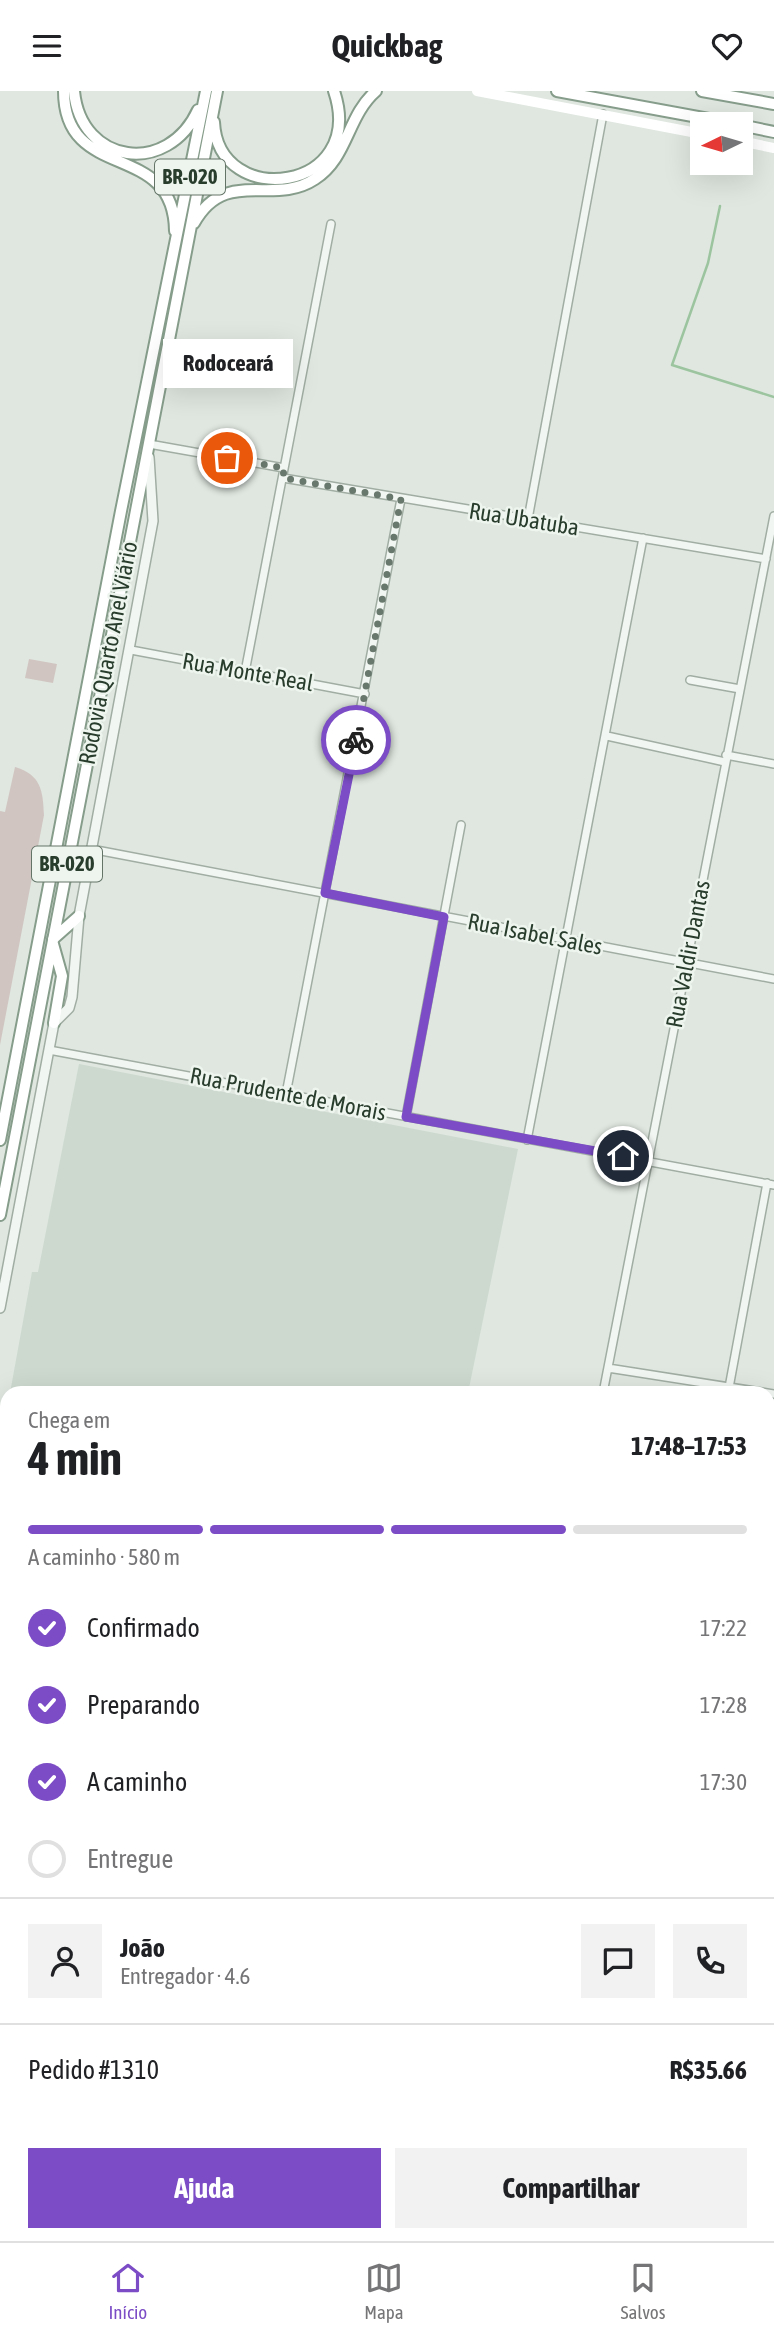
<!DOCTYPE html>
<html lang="pt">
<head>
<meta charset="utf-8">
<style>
  :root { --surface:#fff; --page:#f2f2f2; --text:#202124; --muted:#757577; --line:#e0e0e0; --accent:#7b4cc5 }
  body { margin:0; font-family:"Asap Condensed",sans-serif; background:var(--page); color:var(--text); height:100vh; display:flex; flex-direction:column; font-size:26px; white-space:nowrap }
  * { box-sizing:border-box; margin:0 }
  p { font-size:23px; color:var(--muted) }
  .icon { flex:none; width:38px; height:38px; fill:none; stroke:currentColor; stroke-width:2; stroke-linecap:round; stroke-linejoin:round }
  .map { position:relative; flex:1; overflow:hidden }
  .panel { position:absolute; left:0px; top:1295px; width:775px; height:856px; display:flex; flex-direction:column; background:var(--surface); border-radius:21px 21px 0 0; box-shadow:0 7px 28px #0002 }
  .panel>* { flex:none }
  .needle { width:46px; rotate:265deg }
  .tools { position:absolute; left:690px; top:21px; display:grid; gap:14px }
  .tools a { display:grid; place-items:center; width:63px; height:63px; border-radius:0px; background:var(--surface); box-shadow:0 7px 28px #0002; font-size:35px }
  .pin { position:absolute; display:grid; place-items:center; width:60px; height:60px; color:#fff; margin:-30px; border:4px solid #fff; border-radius:50%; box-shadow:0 2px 7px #0007 }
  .courier { position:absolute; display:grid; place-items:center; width:70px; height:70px; margin:-35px; border:5px solid #7b4cc5; border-radius:50%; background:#fff; color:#222; box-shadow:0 2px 9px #0007 }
  .bubble { position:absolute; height:49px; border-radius:0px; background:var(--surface); box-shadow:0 7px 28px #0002; font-size:23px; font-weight:700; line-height:49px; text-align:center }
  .overview em { font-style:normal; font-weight:700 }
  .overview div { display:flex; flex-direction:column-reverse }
  .overview { display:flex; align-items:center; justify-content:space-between; height:119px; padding:0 28px }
  h1 { font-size:46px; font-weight:700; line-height:52px }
  .bar { display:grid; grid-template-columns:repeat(4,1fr); gap:10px 7px; align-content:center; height:84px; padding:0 28px }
  .bar i { height:9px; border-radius:5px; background:var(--line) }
  .bar .current { background:var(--accent) }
  .bar p { grid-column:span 4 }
  .line { display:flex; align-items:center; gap:18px; padding:0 28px; border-top:2px solid var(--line) }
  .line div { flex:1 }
  .round { display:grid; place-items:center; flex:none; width:74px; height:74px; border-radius:0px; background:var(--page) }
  ol { padding:0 28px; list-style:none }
  li { display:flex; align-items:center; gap:21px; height:77px }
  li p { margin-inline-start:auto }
  li .icon { padding:7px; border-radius:50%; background:var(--accent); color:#fff; stroke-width:4 }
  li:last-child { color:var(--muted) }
  li i { width:38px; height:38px; border:4px solid var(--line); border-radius:50% }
  .button { display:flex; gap:14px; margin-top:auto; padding:14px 28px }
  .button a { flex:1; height:80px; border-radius:0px; background:var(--accent); color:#fff; font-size:28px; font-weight:700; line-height:80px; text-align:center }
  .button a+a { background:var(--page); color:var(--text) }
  header { display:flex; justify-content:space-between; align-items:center; height:91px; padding:0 28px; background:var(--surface); font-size:32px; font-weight:700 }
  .dock { display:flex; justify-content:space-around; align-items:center; height:98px; border-top:2px solid var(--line); background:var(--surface); font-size:19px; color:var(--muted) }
  .dock a { display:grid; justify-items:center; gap:4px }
  .dock .current { color:var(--accent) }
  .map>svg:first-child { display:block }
  .built { fill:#cdd9cf }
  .green { fill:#d1c5c1 }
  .water { fill:#9cc59f }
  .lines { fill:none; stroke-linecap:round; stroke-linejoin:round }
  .stream { stroke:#9cc59f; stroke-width:2.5 }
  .minor-casing { stroke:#a1ada3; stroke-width:10 }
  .tertiary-casing { stroke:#a1ada3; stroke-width:12 }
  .trunk-casing { stroke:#879d8b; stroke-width:14 }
  .minor { stroke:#f1f6f2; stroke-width:7 }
  .tertiary { stroke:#f1f6f2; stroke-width:9 }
  .secondary { stroke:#fff; stroke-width:10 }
  .trunk { stroke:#fff; stroke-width:10 }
  .done { stroke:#69786c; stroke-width:7; stroke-dasharray:0 12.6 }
  .route { stroke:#7b4cc5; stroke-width:9 }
  .labels { text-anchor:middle; stroke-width:5; stroke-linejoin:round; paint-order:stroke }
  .shield { fill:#eef5ef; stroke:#647467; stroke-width:2 }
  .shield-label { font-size:21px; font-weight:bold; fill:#293d2d }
  .street-label { font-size:23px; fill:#293d2d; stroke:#eef5ef }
</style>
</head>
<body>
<header><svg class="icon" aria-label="menu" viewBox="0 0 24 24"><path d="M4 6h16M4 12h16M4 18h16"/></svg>Quickbag<svg class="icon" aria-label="heart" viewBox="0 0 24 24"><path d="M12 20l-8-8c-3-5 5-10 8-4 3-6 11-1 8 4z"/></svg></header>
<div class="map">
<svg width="774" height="2150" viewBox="0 0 774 2150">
  <rect width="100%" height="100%" fill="#dfe7e0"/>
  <path class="built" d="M 79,973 L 518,1058 L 468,1302 L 10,1302 L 32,1181 L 38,1181 Z
    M 7,1314 L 7,1525 L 0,1524 L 0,1339 Z"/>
  <path class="green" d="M 29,568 L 57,573 L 53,592 L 25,587 Z
    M 15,676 C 41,684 43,699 44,724 L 0,954 L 0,720 L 5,721 Z
    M 7,2001 L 7,2091 L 0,2106 L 0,2004 Z
    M 768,2008 L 774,2012 L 774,2150 L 564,2150 L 560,2144 L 768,2144 Z"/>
  <path class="water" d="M 7,2091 L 7,2144 L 363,2144 L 355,2150 L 0,2150 L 0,2106 Z"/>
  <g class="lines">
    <path class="stream" d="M 720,115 L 708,172 L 672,274 L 774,306"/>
    <defs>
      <path id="minor" d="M 149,353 L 284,377
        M 283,387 L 766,468
        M 528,428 L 603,23
        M 131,559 L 365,603
        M 245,581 L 331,133
        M 690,589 L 740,598
        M 607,645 L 725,671
        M 726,664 L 774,673
        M 91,758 L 774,888
        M 49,959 L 774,1094
        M 286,1003 L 401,408
        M 406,1026 L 461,734
        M 527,1049 L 643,447
        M 608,1277 L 774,1303
        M 603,1302 L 774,425
        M 728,1302 L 767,1092
        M 0,1533 L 7,1534
        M 771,1679 L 774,1666
        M 768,1978 L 774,1979"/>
      <path id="tertiary" d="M 0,1217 L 54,932 L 69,917 L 72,906 L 79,825 L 153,430 L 149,366"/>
      <path id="trunk" d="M 64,0 C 64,93 174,48 175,140
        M 74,0 C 81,74 168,85 198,19
        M 557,0 L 736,33
        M 702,0 L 774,13
        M 214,31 C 218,120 368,101 334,0
        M 740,34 L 774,41
        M 194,132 C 226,75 273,116 315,88 C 348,67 347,25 376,0
        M 53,848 L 79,825
        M 53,853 L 62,885 L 54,932
        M 0,1049 L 121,420 L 206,0
        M 0,1124 L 217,0"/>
    </defs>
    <use href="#minor" class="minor-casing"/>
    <use href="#tertiary" class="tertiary-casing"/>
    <use href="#trunk" class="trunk-casing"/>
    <use href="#minor" class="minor"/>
    <use href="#tertiary" class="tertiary"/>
    <path class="secondary" d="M 477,0 L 702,43
      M 740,50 L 774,57"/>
    <use href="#trunk" class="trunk"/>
  </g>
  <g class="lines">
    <path class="done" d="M 227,367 L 284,377 L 283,387 L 401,408 L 356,649"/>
    <path class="route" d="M 356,649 L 325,802 L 444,826 L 406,1026 L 623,1065"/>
  </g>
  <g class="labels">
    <g class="shield">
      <rect x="155" y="68.5" width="70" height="35" rx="5"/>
      <rect x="32" y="755.5" width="70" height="35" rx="5"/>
    </g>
    <g class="shield-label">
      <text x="190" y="93">BR-020</text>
      <text x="67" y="780">BR-020</text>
    </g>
    <g class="street-label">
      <text transform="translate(524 428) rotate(9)" y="8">Rua Ubatuba</text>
      <text transform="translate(108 562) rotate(-79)" y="8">Rodovia Quarto Anel Viário</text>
      <text transform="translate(248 581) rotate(10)" y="8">Rua Monte Real</text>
      <text transform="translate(535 843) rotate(11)" y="8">Rua Isabel Sales</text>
      <text transform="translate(688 863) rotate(-79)" y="8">Rua Valdir Dantas</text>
      <text transform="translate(288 1003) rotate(11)" y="8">Rua Prudente de Morais</text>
    </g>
  </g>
</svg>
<div class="tools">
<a><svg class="needle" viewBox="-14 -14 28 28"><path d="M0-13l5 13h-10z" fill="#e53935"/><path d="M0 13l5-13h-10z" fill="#757577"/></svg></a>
</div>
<div class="pin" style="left:227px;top:367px;background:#ea580c"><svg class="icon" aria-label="bag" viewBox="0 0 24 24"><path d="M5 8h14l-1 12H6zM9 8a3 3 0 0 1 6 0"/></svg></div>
<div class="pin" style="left:623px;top:1065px;background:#1f2937"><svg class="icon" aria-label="home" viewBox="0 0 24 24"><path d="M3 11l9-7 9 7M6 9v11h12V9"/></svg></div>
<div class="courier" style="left:356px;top:649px"><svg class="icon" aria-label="bike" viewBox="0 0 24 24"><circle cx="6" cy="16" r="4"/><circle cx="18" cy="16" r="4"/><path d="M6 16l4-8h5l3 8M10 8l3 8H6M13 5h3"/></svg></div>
<div class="bubble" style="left:163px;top:248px;width:130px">Rodoceará</div>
<section class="panel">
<div class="overview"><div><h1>4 min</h1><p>Chega em</p></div><em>17:48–17:53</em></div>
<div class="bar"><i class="current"></i><i class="current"></i><i class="current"></i><i></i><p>A caminho · 580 m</p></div>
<ol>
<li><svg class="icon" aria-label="check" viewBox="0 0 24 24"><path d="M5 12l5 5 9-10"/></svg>Confirmado<p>17:22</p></li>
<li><svg class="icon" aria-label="check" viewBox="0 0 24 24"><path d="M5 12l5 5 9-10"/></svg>Preparando<p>17:28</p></li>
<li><svg class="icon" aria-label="check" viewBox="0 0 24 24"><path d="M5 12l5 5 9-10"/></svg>A caminho<p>17:30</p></li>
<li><i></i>Entregue</li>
</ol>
<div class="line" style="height:126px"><a class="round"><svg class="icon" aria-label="person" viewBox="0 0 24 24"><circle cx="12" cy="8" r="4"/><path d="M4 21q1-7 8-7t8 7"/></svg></a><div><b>João</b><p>Entregador · 4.6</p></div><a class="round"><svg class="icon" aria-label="chat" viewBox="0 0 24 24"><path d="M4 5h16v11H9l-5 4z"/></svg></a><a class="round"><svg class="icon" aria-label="phone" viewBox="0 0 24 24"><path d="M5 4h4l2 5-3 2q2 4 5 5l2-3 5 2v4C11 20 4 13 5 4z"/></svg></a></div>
<div class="line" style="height:91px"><div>Pedido #1310</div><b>R$35.66</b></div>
<div class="button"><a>Ajuda</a><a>Compartilhar</a></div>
</section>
</div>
<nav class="dock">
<a class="current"><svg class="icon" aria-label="home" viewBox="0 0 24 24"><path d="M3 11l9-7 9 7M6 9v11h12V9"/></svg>Início</a>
<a><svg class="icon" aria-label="map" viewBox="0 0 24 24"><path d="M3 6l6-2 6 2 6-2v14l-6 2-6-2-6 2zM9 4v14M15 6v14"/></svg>Mapa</a>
<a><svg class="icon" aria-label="saved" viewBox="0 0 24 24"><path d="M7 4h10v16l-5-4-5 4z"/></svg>Salvos</a>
</nav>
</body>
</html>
